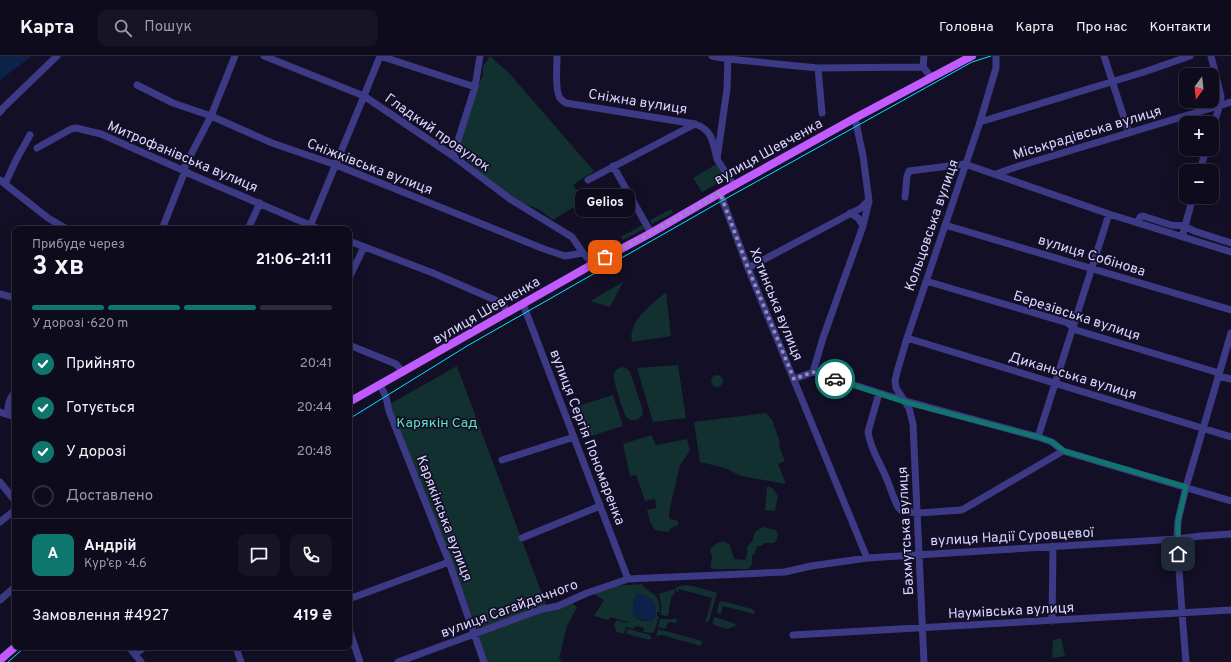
<!DOCTYPE html>
<html lang="uk">
<head>
<meta charset="utf-8">
<style>
  :root { --surface:#0e0b1c; --page:#171425; --text:#f1f3f6; --muted:#9b9ba3; --line:#2e2b3b; --accent:#0f766e }
  body { margin:0; font-family:Overpass,sans-serif; background:var(--page); color:var(--text); height:100vh; display:flex; flex-direction:column; font-size:15px; white-space:nowrap }
  * { box-sizing:border-box; margin:0 }
  p { font-size:13px; color:var(--muted) }
  .icon { flex:none; width:22px; height:22px; fill:none; stroke:currentColor; stroke-width:2; stroke-linecap:round; stroke-linejoin:round }
  .map { position:relative; flex:1; overflow:hidden }
  .side { position:absolute; left:12px; top:170px; width:340px; height:424px; display:flex; flex-direction:column; background:var(--surface); border-radius:8px; box-shadow:0 4px 16px #0002,0 0 0 1px var(--line) }
  .side>* { flex:none }
  .needle { width:26px; rotate:195deg }
  .tools { position:absolute; left:1179px; top:12px; display:grid; gap:8px }
  .tools a { display:grid; place-items:center; width:40px; height:40px; border-radius:8px; background:var(--surface); box-shadow:0 4px 16px #0002,0 0 0 1px var(--line); font-size:20px }
  .pin { position:absolute; display:grid; place-items:center; width:34px; height:34px; color:#fff; margin:-17px; border-radius:8px; box-shadow:0 2px 6px #0006 }
  .courier { position:absolute; display:grid; place-items:center; width:40px; height:40px; margin:-20px; border:3px solid #0f766e; border-radius:50%; background:#fff; color:#222; box-shadow:0 1px 5px #0007 }
  .bubble { position:absolute; height:28px; border-radius:8px; background:var(--surface); box-shadow:0 4px 16px #0002,0 0 0 1px var(--line); font-size:13px; font-weight:700; line-height:28px; text-align:center }
  .headline em { font-style:normal; font-weight:700 }
  .headline div { display:flex; flex-direction:column-reverse }
  .headline { display:flex; align-items:center; justify-content:space-between; height:68px; padding:0 20px }
  h1 { font-size:26px; font-weight:700; line-height:30px }
  .bar { display:grid; grid-template-columns:repeat(4,1fr); gap:6px 4px; align-content:center; height:48px; padding:0 20px }
  .bar i { height:5px; border-radius:3px; background:var(--line) }
  .bar .current { background:var(--accent) }
  .bar p { grid-column:span 4 }
  .line { display:flex; align-items:center; gap:10px; padding:0 20px; border-top:1px solid var(--line) }
  .line div { flex:1 }
  .round { display:grid; place-items:center; flex:none; width:42px; height:42px; border-radius:8px; background:var(--page) }
  ol { padding:0 20px; list-style:none }
  li { display:flex; align-items:center; gap:12px; height:44px }
  li p { margin-inline-start:auto }
  li .icon { padding:4px; border-radius:50%; background:var(--accent); color:#fff; stroke-width:4 }
  li:last-child { color:var(--muted) }
  li i { width:22px; height:22px; border:2px solid var(--line); border-radius:50% }
  header { display:flex; align-items:center; gap:24px; box-sizing:border-box; height:56px; padding:0 20px; background:var(--surface); border-bottom:1px solid var(--line) }
  header strong { font-size:19px }
  nav { display:flex; gap:22px; margin-inline-start:auto; font-size:14px }
  .search { width:280px; height:36px; background:var(--page); display:flex; align-items:center; gap:10px; box-sizing:border-box; padding:0 14px; border-radius:8px; color:var(--muted); font-size:15px }
  .map>svg:first-child { display:block }
  .green { fill:#12302f; fill-rule:evenodd }
  .water { fill:#0c2248 }
  .lines { fill:none; stroke-linecap:round; stroke-linejoin:round }
  .minor { stroke:#3d3a85; stroke-width:7 }
  .major { stroke:#c25bff; stroke-width:8 }
  .tram { stroke:#00e5ff; stroke-width:1 }
  .done { stroke:#948fb3; stroke-width:4; stroke-dasharray:0 7.2 }
  .route { stroke:#0f766e; stroke-width:5 }
  .labels { text-anchor:middle; stroke-width:3.5; stroke-linejoin:round; paint-order:stroke }
  .street-label { font-size:14px; fill:#d9d4ff; stroke:#130f26 }
  .park-label { font-size:14px; fill:#5fe0c0; stroke:#130f26 }
</style>
</head>
<body>
<header>
<strong>Карта</strong>
<div class="search"><svg class="icon" aria-label="search" viewBox="0 0 24 24"><circle cx="10" cy="10" r="6"/><path d="M15 15l6 6"/></svg>Пошук</div>
<nav><a>Головна</a><a>Карта</a><a>Про нас</a><a>Контакти</a></nav>
</header>
<div class="map">
<svg width="1231" height="606" viewBox="0 0 1231 606">
  <rect width="100%" height="100%" fill="#130f26"/>
  <path class="green" d="M 490,0 L 509,17 L 594,115 L 573,129 L 585,144 L 553,164 L 538,153 L 515,144 L 493,128 L 457,96 L 470,50 L 483,19 L 483,10 Z
    M 718,107 L 727,122 L 702,136 L 693,122 Z
    M 671,153 L 673,157 L 652,168 L 650,164 Z
    M 642,169 L 644,173 L 623,184 L 621,181 Z
    M 623,226 L 610,251 L 590,245 Z
    M 666,236 L 671,280 L 632,286 C 627,266 653,247 666,236 Z
    M 678,309 L 686,362 L 653,366 L 637,312 Z
    M 457,310 L 546,549 L 478,574 L 388,349 Z
    M 621,311 L 626,312 L 630,316 L 643,354 L 642,360 L 637,364 L 631,364 L 626,361 C 623,354 612,323 614,318 C 615,314 617,313 621,311 Z
    M711 325a6 6 0 1 1 12 0a6 6 0 1 1-12 0Z
    M 613,339 L 623,370 L 588,381 L 578,350 Z
    M 766,357 L 772,364 L 780,386 L 779,390 L 785,405 L 778,408 L 786,428 L 741,420 L 725,412 L 700,406 L 694,366 Z
    M 651,379 L 656,389 L 687,383 L 690,395 L 680,409 L 670,452 L 669,459 L 670,463 L 678,465 L 678,469 L 671,472 L 668,476 L 655,474 L 650,466 L 647,454 L 656,452 L 655,443 L 645,445 L 636,419 L 630,420 L 623,388 Z
    M 769,430 L 773,433 L 778,440 L 775,455 L 765,454 L 767,432 Z
    M 763,471 L 776,474 C 779,479 778,483 774,487 L 765,487 L 761,490 L 757,490 L 755,497 L 752,499 L 752,508 L 749,513 L 714,513 L 711,512 C 710,508 712,505 712,501 C 712,498 710,496 710,493 L 717,487 L 723,485 L 730,489 L 734,503 L 745,504 C 748,500 746,497 747,492 C 748,489 751,487 753,484 C 753,477 756,474 763,471 Z
    M 642,528 C 653,542 659,534 660,556 L 657,556 L 657,560 L 659,561 L 654,576 L 651,577 L 643,576 L 644,572 L 635,570 L 634,573 L 626,571 L 626,570 L 624,578 L 617,576 L 614,570 L 616,564 L 627,567 L 627,566 L 611,561 L 608,564 L 594,560 L 604,544 L 594,538 L 615,530 ZM 634,543 L 649,565 L 643,565 L 636,562 L 633,553 Z
    M 685,529 L 697,531 L 717,537 L 709,565 L 705,567 L 712,542 L 679,533 L 678,536 L 677,536 L 675,532 L 680,530 Z
    M 674,533 L 675,535 L 674,540 L 672,539 L 669,552 L 669,557 L 667,560 L 661,559 L 661,548 L 659,538 Z
    M 569,545 L 577,551 L 567,570 L 559,603 L 561,604 L 561,606 L 485,606 L 478,579 Z
    M 722,545 L 752,553 L 755,556 L 754,558 L 723,550 L 721,558 L 717,557 L 719,547 Z
    M 714,561 L 736,568 L 735,570 L 728,573 L 714,569 L 713,566 Z
    M 660,563 L 677,563 L 676,567 L 668,566 L 666,573 L 658,571 Z
    M 629,573 L 650,579 L 652,582 L 649,584 L 627,578 L 626,575 Z
    M 658,573 L 702,585 L 701,590 L 662,579 L 656,580 Z
    M 1061,582 L 1065,600 L 1052,602 L 1053,584 Z"/>
  <path class="water" d="M 0,0 L 32,0 L 0,24 Z
    M 637,538 C 653,538 661,552 652,566 C 645,563 637,565 632,557 C 634,551 632,543 637,538 Z"/>
  <g class="lines">
    <path class="minor" d="M 264,0 L 364,40 L 453,100 L 510,143 L 572,181 L 583,197
      M 380,0 L 475,31
      M 557,0 C 557,9 555,33 559,40 C 560,44 563,45 566,47 L 695,68 C 713,74 713,87 717,103
      M 712,0 L 728,3 L 818,12 L 923,11 L 931,21
      M 728,0 L 727,33 L 717,103 L 734,130
      M 1104,0 L 1129,77
      M 1211,0 L 1221,40 L 1220,49 L 1212,73
      M 923,11 L 924,0
      M 818,12 L 822,57
      M 137,29 L 173,47 L 211,60 L 272,87 L 336,109 L 544,193 L 565,200 L 583,197 L 593,208
      M 0,56 L 3,52 L 57,0
      M 980,66 L 1144,16 L 1190,0
      M 37,92 L 71,73 L 76,72 L 101,78 L 180,113 L 190,118 L 319,173
      M 453,100 L 475,31 L 480,0
      M 613,110 L 651,177
      M 1200,115 L 1206,93
      M 996,118 L 1016,111 L 1231,46
      M 0,124 L 48,162 L 67,173
      M 588,124 L 695,68
      M 5,128 L 16,104 L 30,79
      M 720,137 L 748,212 L 867,502
      M 905,141 L 907,120 L 909,115 L 965,108 L 1109,158 L 1231,196
      M 850,157 L 858,162 L 863,170
      M 1138,167 L 1140,161 L 1143,160 L 1171,169 L 1185,170 L 1194,175 L 1231,187
      M 945,169 L 1231,254
      M 162,173 L 183,120 L 185,110 L 211,60 L 235,0
      M 248,173 L 260,147
      M 309,173 L 364,40 L 380,0
      M 1182,181 L 1193,141
      M 349,185 L 433,217 L 502,247 L 508,257
      M 748,212 L 861,152 L 868,145
      M 349,222 L 364,191
      M 926,225 L 1068,267 L 1076,274 L 1219,317
      M 0,238 L 15,242
      M 523,248 L 628,523
      M 907,282 L 1231,381
      M 349,289 L 396,308 L 403,316
      M 813,316 L 823,282 L 863,170 L 869,145 L 863,100 L 855,62
      M 1218,320 L 1231,323
      M 794,323 L 813,316 L 905,345 L 1038,381 L 1052,386 L 1063,395 L 1231,445
      M 380,329 L 386,341 L 389,355 L 449,506 L 484,606
      M 879,337 L 868,376 C 870,392 879,405 885,419 C 890,430 893,441 898,451 L 902,455 L 918,457 L 962,454 L 1063,395
      M 0,356 L 15,361
      M 8,358 C 7,349 9,343 15,336
      M 1038,381 L 1109,158
      M 502,404 L 574,381
      M 0,426 L 15,445
      M 0,466 L 15,454
      M 522,482 L 600,450
      M 349,543 L 449,506
      M 0,544 L 15,531
      M 1052,565 L 1053,490
      M 349,573 L 360,606
      M 793,579 L 1231,554
      M 129,591 L 141,606
      M 236,591 L 241,606
      M 135,598 L 145,591
      M 398,606 L 542,553 L 558,550 L 587,537 L 628,523 L 785,516 L 811,510 L 867,502 L 1177,483 L 1201,480 L 1231,478
      M 924,606 L 913,368 L 909,352 L 896,332 L 895,325 L 897,316 L 907,282 L 980,66 L 996,12 L 996,0
      M 1186,606 L 1182,557 L 1177,483 L 1178,465 L 1186,431 L 1231,277"/>
    <path class="major" d="M 349,346 L 593,208 L 651,177 L 720,137 L 855,62 L 972,0
      M 0,604 L 15,591"/>
    <path class="tram" d="M 349,363 L 467,290 L 718,147 L 972,6 L 991,0
      M 8,606 L 25,591"/>
  </g>
  <g class="lines">
    <path class="done" d="M 605,201 L 651,177 L 720,137 L 748,212 L 794,323 L 813,316 L 835,323"/>
    <path class="route" d="M 835,323 L 905,346 L 1038,381 L 1052,386 L 1064,395 L 1186,431 L 1178,465 L 1178,498"/>
  </g>
  <g class="labels">
    <g class="street-label">
      <text transform="translate(638 45) rotate(9)" y="5">Сніжна вулиця</text>
      <text transform="translate(438 76) rotate(35)" y="5">Гладкий провулок</text>
      <text transform="translate(1087 76) rotate(-17)" y="5">Міськрадівська вулиця</text>
      <text transform="translate(768 95) rotate(-29)" y="5">вулиця Шевченка</text>
      <text transform="translate(183 100) rotate(23)" y="5">Митрофанівська вулиця</text>
      <text transform="translate(370 110) rotate(21)" y="5">Сніжківська вулиця</text>
      <text transform="translate(931 169) rotate(-71)" y="5">Кольцовська вулиця</text>
      <text transform="translate(1092 199) rotate(17)" y="5">вулиця Собінова</text>
      <text transform="translate(777 248) rotate(68)" y="5">Хотинська вулиця</text>
      <text transform="translate(486 254) rotate(-30)" y="5">вулиця Шевченка</text>
      <text transform="translate(1077 259) rotate(18)" y="5">Березівська вулиця</text>
      <text transform="translate(1073 319) rotate(17)" y="5">Диканьська вулиця</text>
      <text transform="translate(588 381) rotate(69)" y="5">вулиця Сергія Пономаренка</text>
      <text transform="translate(445 462) rotate(69)" y="5">Карякінська вулиця</text>
      <text transform="translate(905 475) rotate(-93)" y="5">Бахмутська вулиця</text>
      <text transform="translate(1012 480) rotate(-3)" y="5">вулиця Надії Суровцевої</text>
      <text transform="translate(509 552) rotate(-20)" y="5">вулиця Сагайдачного</text>
      <text transform="translate(1011 554) rotate(-3)" y="5">Наумівська вулиця</text>
    </g>
    <g class="park-label">
      <text x="437" y="371">Карякін Сад</text>
    </g>
  </g>
</svg>
<div class="tools">
<a><svg class="needle" viewBox="-14 -14 28 28"><path d="M0-13l5 13h-10z" fill="#e53935"/><path d="M0 13l5-13h-10z" fill="#9b9ba3"/></svg></a>
<a>+</a>
<a>−</a>
</div>
<div class="pin" style="left:605px;top:201px;background:#ea580c"><svg class="icon" aria-label="bag" viewBox="0 0 24 24"><path d="M5 8h14l-1 12H6zM9 8a3 3 0 0 1 6 0"/></svg></div>
<div class="pin" style="left:1178px;top:498px;background:#1f2937"><svg class="icon" aria-label="home" viewBox="0 0 24 24"><path d="M3 11l9-7 9 7M6 9v11h12V9"/></svg></div>
<div class="courier" style="left:835px;top:323px"><svg class="icon" aria-label="car" viewBox="0 0 24 24"><path d="M5 17H2v-5l4-1 3-4h7l3 4 3 1v5h-3M9 17h6M6 11h13"/><circle cx="7" cy="17" r="2"/><circle cx="17" cy="17" r="2"/></svg></div>
<div class="bubble" style="left:575px;top:133px;width:60px">Gelios</div>
<section class="side">
<div class="headline"><div><h1>3 хв</h1><p>Прибуде через</p></div><em>21:06–21:11</em></div>
<div class="bar"><i class="current"></i><i class="current"></i><i class="current"></i><i></i><p>У дорозі · 620 m</p></div>
<ol>
<li><svg class="icon" aria-label="check" viewBox="0 0 24 24"><path d="M5 12l5 5 9-10"/></svg>Прийнято<p>20:41</p></li>
<li><svg class="icon" aria-label="check" viewBox="0 0 24 24"><path d="M5 12l5 5 9-10"/></svg>Готується<p>20:44</p></li>
<li><svg class="icon" aria-label="check" viewBox="0 0 24 24"><path d="M5 12l5 5 9-10"/></svg>У дорозі<p>20:48</p></li>
<li><i></i>Доставлено</li>
</ol>
<div class="line" style="height:72px"><b class="round" style="background:var(--accent);color:#fff">А</b><div><b>Андрій</b><p>Кур’єр · 4.6</p></div><a class="round"><svg class="icon" aria-label="chat" viewBox="0 0 24 24"><path d="M4 5h16v11H9l-5 4z"/></svg></a><a class="round"><svg class="icon" aria-label="phone" viewBox="0 0 24 24"><path d="M5 4h4l2 5-3 2q2 4 5 5l2-3 5 2v4C11 20 4 13 5 4z"/></svg></a></div>
<div class="line" style="height:52px"><div>Замовлення #4927</div><b>419 ₴</b></div>
</section>
</div>
</body>
</html>
